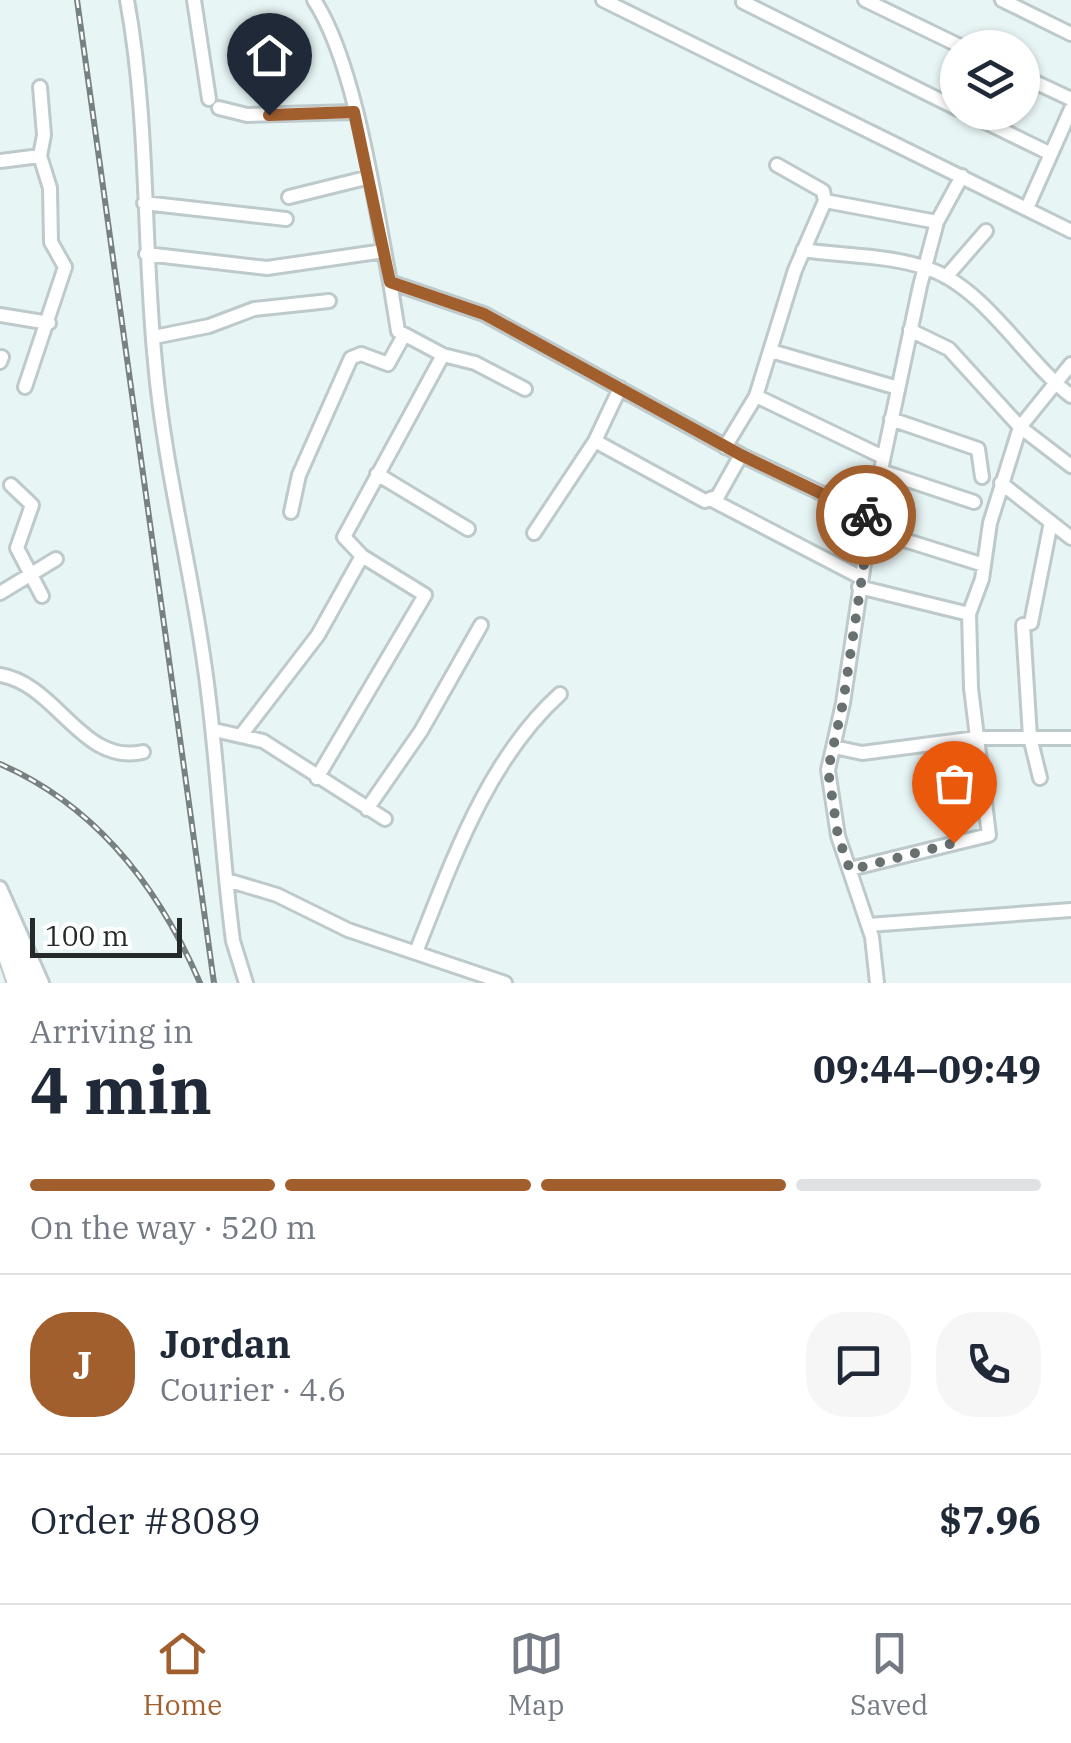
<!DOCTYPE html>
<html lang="en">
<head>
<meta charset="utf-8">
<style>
  :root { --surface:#fff; --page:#f6f6f7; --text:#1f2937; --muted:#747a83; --line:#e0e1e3; --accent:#a25f2e }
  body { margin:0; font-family:"IBM Plex Serif",serif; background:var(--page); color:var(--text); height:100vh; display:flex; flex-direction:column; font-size:38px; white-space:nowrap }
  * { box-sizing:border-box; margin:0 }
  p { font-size:32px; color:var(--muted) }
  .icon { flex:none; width:55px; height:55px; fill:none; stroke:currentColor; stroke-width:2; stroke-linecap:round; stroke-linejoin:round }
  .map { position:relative; height:983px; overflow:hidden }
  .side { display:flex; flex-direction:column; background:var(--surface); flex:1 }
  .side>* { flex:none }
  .controls { position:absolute; left:940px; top:30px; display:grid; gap:20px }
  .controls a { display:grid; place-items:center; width:100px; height:100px; border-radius:50%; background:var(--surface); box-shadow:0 2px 8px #0004; font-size:50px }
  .scale { position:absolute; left:30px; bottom:25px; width:152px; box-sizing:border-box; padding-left:10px; border:5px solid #242929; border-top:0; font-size:28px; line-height:35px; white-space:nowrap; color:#242929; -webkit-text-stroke:8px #fff; paint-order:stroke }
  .pin { position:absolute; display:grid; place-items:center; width:85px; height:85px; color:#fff; margin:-102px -42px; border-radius:50% 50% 50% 0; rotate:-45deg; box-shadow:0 0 10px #0007 }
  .pin .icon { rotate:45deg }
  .courier { position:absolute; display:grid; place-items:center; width:100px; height:100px; margin:-50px; border:8px solid #a25f2e; border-radius:50%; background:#fff; color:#222; box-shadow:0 2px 12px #0007 }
  .overview em { font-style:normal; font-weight:700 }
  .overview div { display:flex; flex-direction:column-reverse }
  .overview { display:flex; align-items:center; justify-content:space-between; height:170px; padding:0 30px }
  h1 { font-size:65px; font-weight:700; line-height:75px }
  .bar { display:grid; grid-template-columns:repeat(4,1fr); gap:15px 10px; align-content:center; height:120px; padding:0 30px }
  .bar i { height:12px; border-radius:8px; background:var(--line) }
  .bar .on { background:var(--accent) }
  .bar p { grid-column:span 4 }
  .line { display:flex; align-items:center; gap:25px; padding:0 30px; border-top:2px solid var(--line) }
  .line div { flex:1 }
  .round { display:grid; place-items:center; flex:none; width:105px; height:105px; border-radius:40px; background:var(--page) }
  .menu { display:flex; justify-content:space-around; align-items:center; height:140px; border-top:2px solid var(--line); background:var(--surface); font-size:28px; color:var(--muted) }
  .menu a { display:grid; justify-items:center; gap:5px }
  .menu .on { color:var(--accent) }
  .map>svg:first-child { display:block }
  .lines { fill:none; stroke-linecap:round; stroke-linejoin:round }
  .street-casing { stroke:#bdc9ca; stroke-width:18 }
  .secondary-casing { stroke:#bdc9ca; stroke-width:22 }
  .street { stroke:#fff; stroke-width:12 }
  .secondary { stroke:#fff; stroke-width:18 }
  .rail-casing { stroke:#788181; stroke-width:6 }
  .rail { stroke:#fff; stroke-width:2.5; stroke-dasharray:8; stroke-linecap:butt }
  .done { stroke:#697070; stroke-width:10; stroke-dasharray:0 18 }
  .route { stroke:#a25f2e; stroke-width:12 }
</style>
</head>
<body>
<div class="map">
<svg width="1071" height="983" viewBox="0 0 1071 983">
  <rect width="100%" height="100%" fill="#e8f5f5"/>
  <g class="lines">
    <defs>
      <path id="street" d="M 127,0 C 149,120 143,241 155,362 C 164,466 191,566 205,669 C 218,759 221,850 233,941 L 246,983
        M 194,0 L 209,99
        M 314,0 C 356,64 375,205 390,282 L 484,314 L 741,455 L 871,517
        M 603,0 L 1071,231
        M 865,0 L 964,48
        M 1002,0 L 1071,34
        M 743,2 L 958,109
        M 1022,76 L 1071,99
        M 219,108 L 247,115 L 354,112
        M 965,112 L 1049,153
        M 0,161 L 40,156
        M 777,165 L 823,191 L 825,201
        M 289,197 L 370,177
        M 825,201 L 937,222
        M 144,203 L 286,219
        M 1027,208 L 1071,109
        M 803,250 C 842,256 889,255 926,268 C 984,286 1025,361 1071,396
        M 146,254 L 267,268 L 384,251
        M 946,277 L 986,231
        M 0,315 L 49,323
        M 910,330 L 949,349 L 1020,427 L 1071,466
        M 154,337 L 209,326 L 254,309 L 329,301
        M 771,351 L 898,388
        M 443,355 L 475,363 L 525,389
        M 0,362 L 2,357
        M 25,387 L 65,267 L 51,242 L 50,188 L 40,156 L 44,135 L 40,87
        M 620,388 L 595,441 L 705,501 L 718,496 L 741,455
        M 756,396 L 883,457
        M 891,419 L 978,449 L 982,477
        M 725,447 L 756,396 L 795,270 L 825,201
        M 881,471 L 974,502
        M 377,474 L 468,529
        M 1001,483 L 1071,538
        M 11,485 L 32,505 L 17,548 L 42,596
        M 710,499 L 860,577
        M 291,512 L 299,475 L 351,358 L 361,354 L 388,364 L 403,337
        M 869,529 L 984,565
        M 534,533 L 595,441
        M 859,587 L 969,614
        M 0,593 L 56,559
        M 0,675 C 57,684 82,766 143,752
        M 214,730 L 263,741 L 385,819
        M 242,734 L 318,635 L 362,556
        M 834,747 L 862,753 L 977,738 L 1071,738
        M 317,778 L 425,595 L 362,556 L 344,537 L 443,355 L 398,331 L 390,282
        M 1040,778 L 1030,737 L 1023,625 L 1031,623 L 1051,522
        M 367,809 L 421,731 L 481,625
        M 850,869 L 989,835 L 971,688 L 969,614 L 982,579 L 990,523 L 1020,427 L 1071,364
        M 227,880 L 277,895 L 348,930 L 505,983
        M 0,888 L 42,983
        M 868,925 L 1071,910
        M 416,952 C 452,862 487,760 560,694
        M 877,983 L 872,937 L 838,836 L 828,770 L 843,703 L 871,517 L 920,286 L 937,222 L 962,176"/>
      <path id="secondary" d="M 0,907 L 30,983
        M 0,933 L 17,983"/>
    </defs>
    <use href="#street" class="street-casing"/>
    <use href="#secondary" class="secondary-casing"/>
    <use href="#street" class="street"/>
    <use href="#secondary" class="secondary"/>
    <defs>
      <path id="rail" d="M 77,0 L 214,983
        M 0,764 C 97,806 159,888 200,983"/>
    </defs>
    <use href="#rail" class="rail-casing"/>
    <use href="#rail" class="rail"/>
  </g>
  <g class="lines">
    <path class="done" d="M 866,515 L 871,517 L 843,703 L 828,770 L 838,836 L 850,870 L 954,843"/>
    <path class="route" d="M 269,115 L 354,112 L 390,282 L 484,314 L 741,455 L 866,515"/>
  </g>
</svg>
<div class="controls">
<a><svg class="icon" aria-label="layers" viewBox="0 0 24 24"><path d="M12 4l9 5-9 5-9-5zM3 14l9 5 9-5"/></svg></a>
</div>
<div class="scale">100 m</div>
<div class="pin" style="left:954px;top:843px;background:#ea580c"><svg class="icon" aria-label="bag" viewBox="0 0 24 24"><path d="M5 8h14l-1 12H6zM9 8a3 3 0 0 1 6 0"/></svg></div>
<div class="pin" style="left:269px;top:115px;background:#1f2937"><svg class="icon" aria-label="home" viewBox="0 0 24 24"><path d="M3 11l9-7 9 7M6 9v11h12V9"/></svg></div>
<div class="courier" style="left:866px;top:515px"><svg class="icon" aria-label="bike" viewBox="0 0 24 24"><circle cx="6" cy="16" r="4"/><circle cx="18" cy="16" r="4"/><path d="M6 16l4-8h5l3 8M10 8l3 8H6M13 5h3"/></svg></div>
</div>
<section class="side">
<div class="overview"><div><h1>4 min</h1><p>Arriving in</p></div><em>09:44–09:49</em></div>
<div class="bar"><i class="on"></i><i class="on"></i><i class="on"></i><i></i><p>On the way · 520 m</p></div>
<div class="line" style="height:180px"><b class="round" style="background:var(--accent);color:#fff">J</b><div><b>Jordan</b><p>Courier · 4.6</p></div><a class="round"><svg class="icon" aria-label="chat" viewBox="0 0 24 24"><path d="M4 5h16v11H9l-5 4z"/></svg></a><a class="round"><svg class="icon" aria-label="phone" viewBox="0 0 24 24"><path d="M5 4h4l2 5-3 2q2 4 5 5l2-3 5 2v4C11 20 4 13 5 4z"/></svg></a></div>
<div class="line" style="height:130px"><div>Order #8089</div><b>$7.96</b></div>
</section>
<nav class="menu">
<a class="on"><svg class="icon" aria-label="home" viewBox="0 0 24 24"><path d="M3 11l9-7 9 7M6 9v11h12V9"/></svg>Home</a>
<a><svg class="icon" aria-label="map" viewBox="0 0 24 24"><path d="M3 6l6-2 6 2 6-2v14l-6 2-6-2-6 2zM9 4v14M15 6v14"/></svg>Map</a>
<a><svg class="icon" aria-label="saved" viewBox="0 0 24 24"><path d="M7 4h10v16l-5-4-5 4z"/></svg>Saved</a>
</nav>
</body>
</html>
